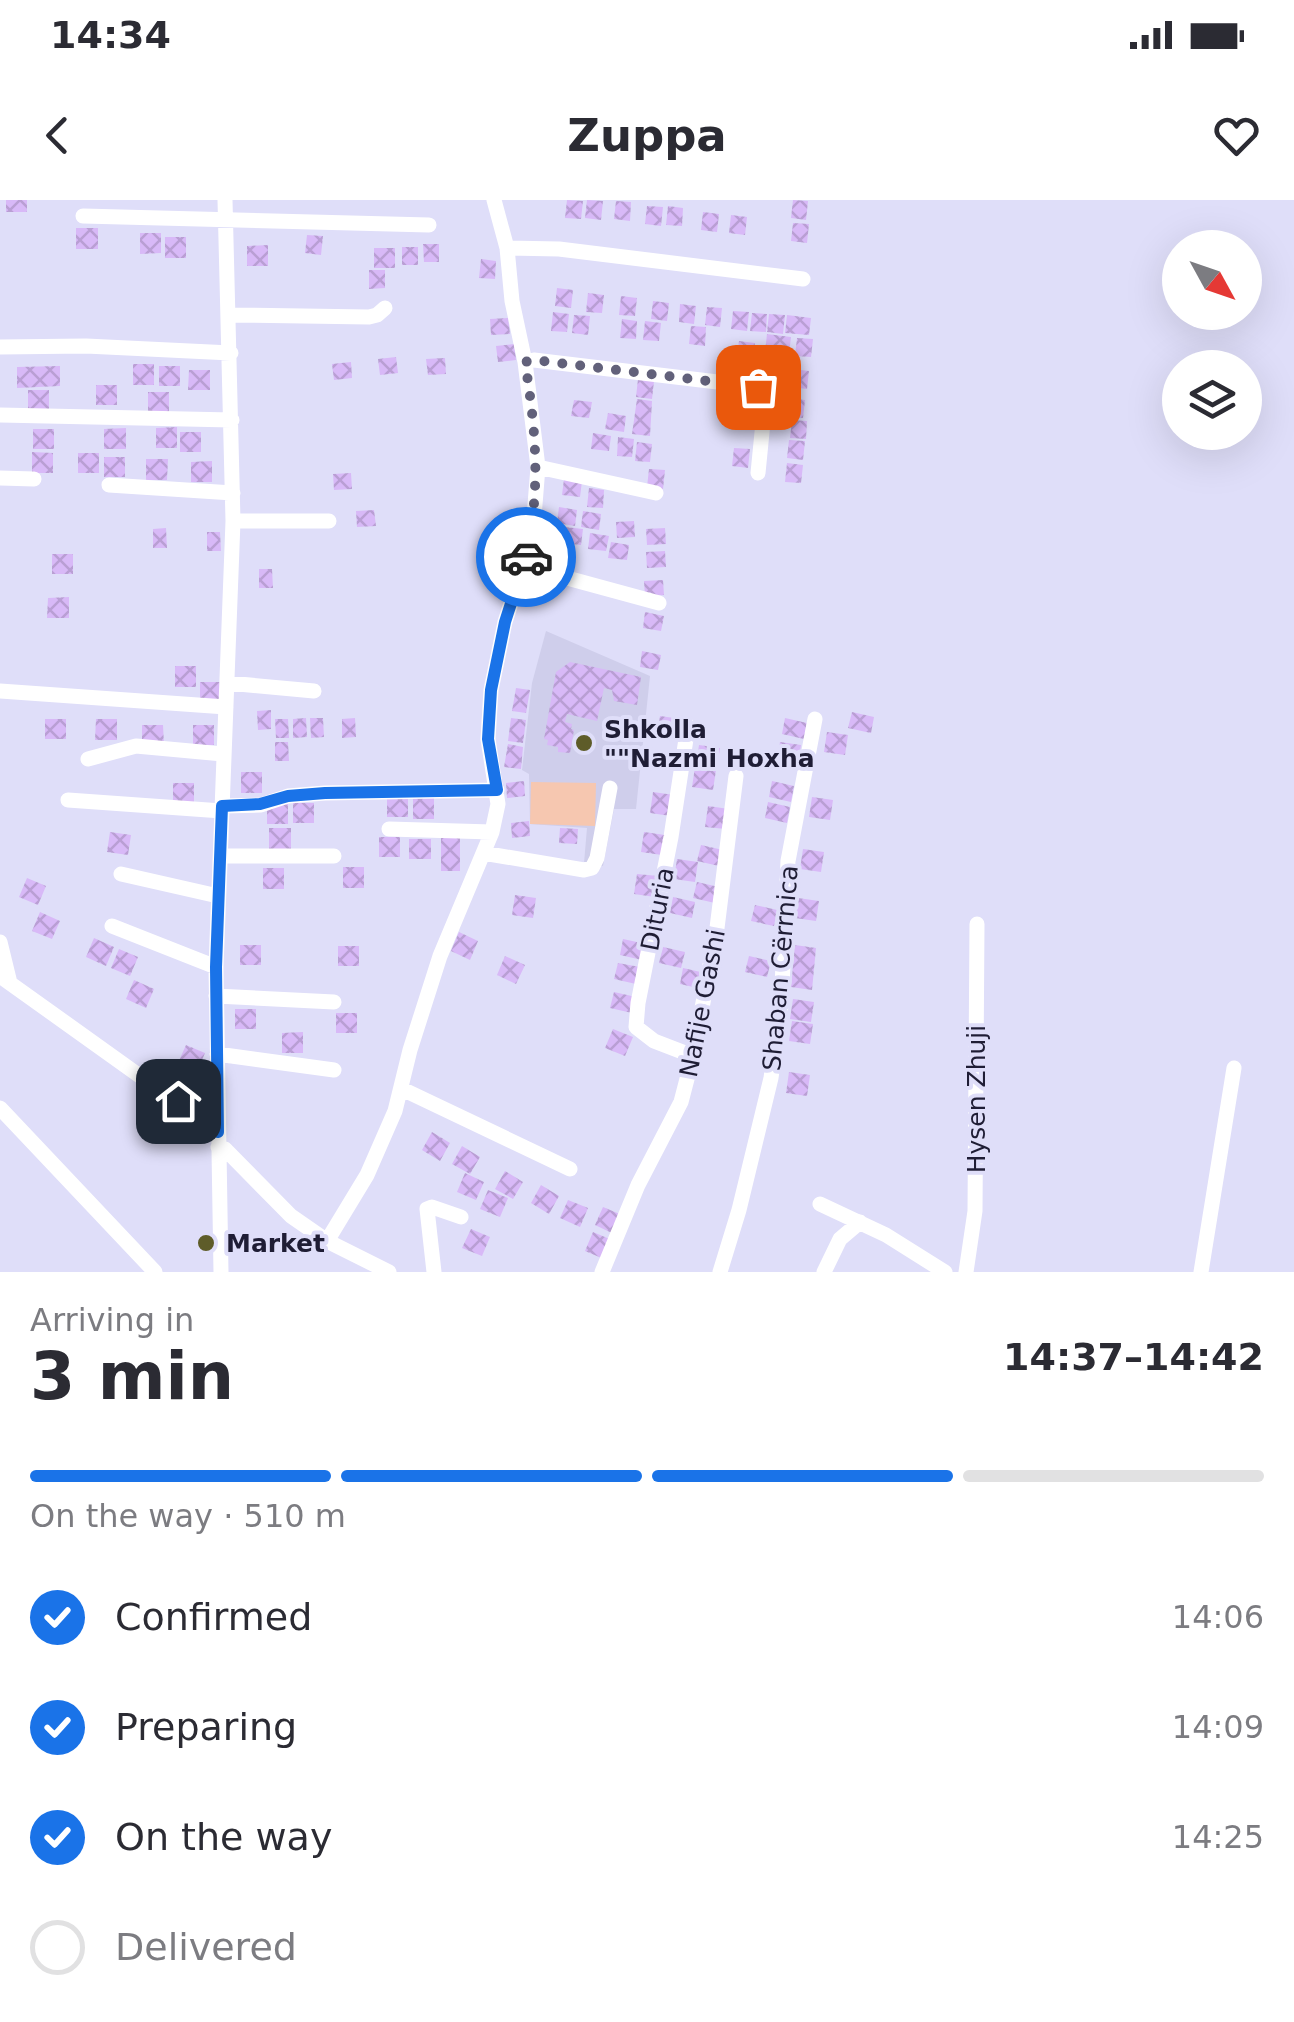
<!DOCTYPE html>
<html lang="en">
<head>
<meta charset="utf-8">
<style>
  :root { --surface:#fff; --page:#f2f2f3; --text:#2b2b33; --muted:#7c7c81; --line:#e1e1e2; --accent:#1a73e8 }
  body { margin:0; font-family:"DejaVu Sans",sans-serif; background:var(--page); color:var(--text); height:100vh; display:flex; flex-direction:column; font-size:38px; white-space:nowrap }
  * { box-sizing:border-box; margin:0 }
  p { font-size:32px; color:var(--muted) }
  .icon { flex:none; width:55px; height:55px; fill:none; stroke:currentColor; stroke-width:2; stroke-linecap:round; stroke-linejoin:round }
  .map { position:relative; height:1072px; overflow:hidden }
  .details { display:flex; flex-direction:column; background:var(--surface); flex:1 }
  .details>* { flex:none }
  .needle { width:65px; rotate:130deg }
  .buttons { position:absolute; left:1162px; top:30px; display:grid; gap:20px }
  .buttons a { display:grid; place-items:center; width:100px; height:100px; border-radius:50%; background:var(--surface); box-shadow:0 10px 40px #0002; font-size:50px }
  .pin { position:absolute; display:grid; place-items:center; width:85px; height:85px; color:#fff; margin:-42px; border-radius:20px; box-shadow:0 5px 15px #0006 }
  .courier { position:absolute; display:grid; place-items:center; width:100px; height:100px; margin:-50px; border:8px solid #1a73e8; border-radius:50%; background:#fff; color:#222; box-shadow:0 2px 12px #0007 }
  .summary em { font-style:normal; font-weight:700 }
  .summary div { display:flex; flex-direction:column-reverse }
  .summary { display:flex; align-items:center; justify-content:space-between; height:170px; padding:0 30px }
  h1 { font-size:65px; font-weight:700; line-height:75px }
  .bar { display:grid; grid-template-columns:repeat(4,1fr); gap:15px 10px; align-content:center; height:120px; padding:0 30px }
  .bar i { height:12px; border-radius:8px; background:var(--line) }
  .bar .on { background:var(--accent) }
  .bar p { grid-column:span 4 }
  ol { padding:0 30px; list-style:none }
  li { display:flex; align-items:center; gap:30px; height:110px }
  li p { margin-inline-start:auto }
  li .icon { padding:10px; border-radius:50%; background:var(--accent); color:#fff; stroke-width:4 }
  li:last-child { color:var(--muted) }
  li i { width:55px; height:55px; border:5px solid var(--line); border-radius:50% }
  .status { display:flex; justify-content:space-between; align-items:center; height:70px; padding:0 50px; background:var(--surface); direction:ltr }
  .status svg { height:28px; fill:currentColor }
  header { display:flex; justify-content:space-between; align-items:center; height:130px; padding:0 30px; background:var(--surface); font-size:45px; font-weight:700 }
  .map>svg:first-child { display:block }
  .built { fill:#cfceeb }
  .pitch { fill:#f6c7b0 }
  .building { fill:url(#building-cross-hatch) }
  .lines { fill:none; stroke-linecap:round; stroke-linejoin:round }
  .minor { stroke:#fff; stroke-width:15 }
  .done { stroke:#62617a; stroke-width:10; stroke-dasharray:0 18 }
  .route { stroke:#1a73e8; stroke-width:12 }
  .poi-dot { fill:#5e5c29; stroke:#dfdef9; stroke-width:4 }
  .labels { text-anchor:middle; stroke-width:8; stroke-linejoin:round; paint-order:stroke }
  .poi-label { font-size:25px; font-weight:bold; fill:#1f1d35; stroke:#dfdef9; text-anchor:start }
  .street-label { font-size:25px; fill:#1f1d35; stroke:#dfdef9 }
</style>
</head>
<body>
<div class="status"><b>14:34</b><svg viewBox="0 0 49 12"><path d="M0 12V9h3v3zM5 12V6h3v6zM10 12V3h3v9zM15 12V0h3v12zM26 1h20v11H26zM47 4h2v5h-2z"/></svg></div>
<header><svg class="icon" aria-label="back" viewBox="0 0 24 24"><path d="M15 5l-7 7 7 7"/></svg>Zuppa<svg class="icon" aria-label="heart" viewBox="0 0 24 24"><path d="M12 20l-8-8c-3-5 5-10 8-4 3-6 11-1 8 4z"/></svg></header>
<div class="map">
<svg width="1294" height="1072" viewBox="0 0 1294 1072">
  <defs>
    <pattern id="building-cross-hatch" width="8" height="8" patternUnits="userSpaceOnUse" patternTransform="scale(2.5)"><rect width="8" height="8" fill="#d8b9f7"/><path d="M0 0l8 8M0 8l8-8" fill="none" stroke="#b99fd4"/></pattern>
  </defs>
  <rect width="100%" height="100%" fill="#dfdef9"/>
  <path class="built" d="M 546,431 L 650,476 L 636,609 L 614,609 L 603,666 L 584,663 L 587,628 L 530,624 L 529,574 L 522,570 L 532,483 Z"/>
  <path class="pitch" d="M 531,582 L 596,583 L 595,626 L 530,624 Z"/>
  <path class="building" d="M 6,0 L 27,0 L 27,12 L 6,12 Z
    M 567,0 L 583,1 L 581,19 L 565,18 Z
    M 587,0 L 603,1 L 601,20 L 585,18 Z
    M 793,0 L 808,1 L 806,20 L 791,18 Z
    M 616,1 L 631,2 L 630,21 L 614,19 Z
    M 647,6 L 663,7 L 661,26 L 645,24 Z
    M 668,6 L 683,8 L 682,26 L 666,25 Z
    M 703,12 L 719,14 L 717,32 L 701,30 Z
    M 731,15 L 747,17 L 745,35 L 729,33 Z
    M 793,23 L 809,24 L 807,43 L 791,41 Z
    M 76,28 L 98,28 L 98,49 L 76,49 Z
    M 140,33 L 161,33 L 161,53 L 140,54 Z
    M 307,35 L 323,36 L 321,55 L 305,53 Z
    M 165,37 L 186,37 L 186,58 L 165,58 Z
    M 423,44 L 439,44 L 439,62 L 424,62 Z
    M 268,45 L 268,66 L 247,66 L 247,46 Z
    M 402,47 L 418,47 L 418,65 L 402,65 Z
    M 374,48 L 395,48 L 395,68 L 374,68 Z
    M 481,59 L 496,61 L 495,79 L 479,78 Z
    M 369,70 L 385,70 L 385,88 L 369,89 Z
    M 557,88 L 573,90 L 571,108 L 555,106 Z
    M 588,93 L 604,95 L 602,113 L 586,112 Z
    M 621,96 L 637,98 L 635,116 L 619,115 Z
    M 653,101 L 669,103 L 667,121 L 651,119 Z
    M 680,104 L 696,106 L 694,124 L 679,122 Z
    M 707,107 L 722,108 L 720,127 L 705,125 Z
    M 733,111 L 749,112 L 747,131 L 731,129 Z
    M 553,112 L 569,114 L 567,132 L 551,131 Z
    M 752,113 L 767,114 L 766,132 L 750,131 Z
    M 769,114 L 785,115 L 783,134 L 767,132 Z
    M 574,115 L 590,116 L 588,135 L 572,133 Z
    M 787,115 L 811,118 L 809,135 L 785,133 Z
    M 508,118 L 510,134 L 491,135 L 490,119 Z
    M 622,119 L 637,121 L 636,139 L 620,138 Z
    M 645,121 L 661,123 L 659,141 L 643,140 Z
    M 691,126 L 706,127 L 705,146 L 689,144 Z
    M 767,134 L 791,137 L 789,154 L 765,152 Z
    M 797,138 L 813,139 L 811,157 L 795,156 Z
    M 739,141 L 755,143 L 753,161 L 737,159 Z
    M 514,144 L 516,160 L 498,162 L 496,146 Z
    M 396,157 L 398,173 L 380,175 L 378,159 Z
    M 445,158 L 446,174 L 428,175 L 426,159 Z
    M 351,162 L 352,178 L 334,180 L 332,164 Z
    M 133,164 L 154,164 L 154,185 L 133,185 Z
    M 60,166 L 60,186 L 17,188 L 17,167 Z
    M 159,166 L 180,166 L 180,186 L 159,186 Z
    M 774,168 L 790,170 L 788,188 L 773,187 Z
    M 793,169 L 809,171 L 807,189 L 791,187 Z
    M 189,170 L 210,170 L 210,190 L 188,190 Z
    M 638,179 L 654,181 L 652,199 L 636,197 Z
    M 96,185 L 117,185 L 117,205 L 96,205 Z
    M 28,190 L 49,190 L 49,210 L 28,210 Z
    M 148,192 L 169,192 L 169,212 L 148,212 Z
    M 789,198 L 805,200 L 803,218 L 787,216 Z
    M 637,199 L 652,201 L 650,236 L 632,234 Z
    M 574,200 L 592,202 L 589,218 L 571,216 Z
    M 608,213 L 626,216 L 624,232 L 605,229 Z
    M 792,220 L 807,221 L 806,239 L 790,238 Z
    M 177,227 L 177,248 L 156,248 L 156,228 Z
    M 126,228 L 126,249 L 104,249 L 104,229 Z
    M 33,229 L 54,229 L 54,249 L 33,249 Z
    M 180,232 L 201,232 L 201,252 L 180,252 Z
    M 593,233 L 611,236 L 609,251 L 591,249 Z
    M 618,237 L 634,239 L 632,257 L 617,256 Z
    M 789,240 L 805,241 L 803,260 L 787,258 Z
    M 637,242 L 652,244 L 650,262 L 635,261 Z
    M 734,248 L 750,249 L 748,268 L 732,266 Z
    M 32,252 L 53,253 L 53,273 L 32,273 Z
    M 78,253 L 99,253 L 99,273 L 78,273 Z
    M 104,257 L 125,257 L 125,277 L 104,277 Z
    M 146,259 L 168,259 L 167,280 L 146,280 Z
    M 212,261 L 212,282 L 191,282 L 191,262 Z
    M 787,263 L 803,265 L 801,283 L 785,282 Z
    M 649,269 L 665,270 L 663,289 L 647,287 Z
    M 351,273 L 352,289 L 334,290 L 333,274 Z
    M 564,279 L 582,281 L 580,297 L 562,295 Z
    M 589,288 L 604,290 L 603,308 L 587,307 Z
    M 559,307 L 577,310 L 575,326 L 557,323 Z
    M 374,310 L 376,326 L 357,327 L 356,311 Z
    M 583,311 L 601,314 L 599,330 L 581,327 Z
    M 634,321 L 635,337 L 617,338 L 616,322 Z
    M 565,327 L 583,329 L 581,345 L 563,343 Z
    M 166,328 L 167,348 L 153,348 L 153,329 Z
    M 665,328 L 666,344 L 647,345 L 646,329 Z
    M 207,332 L 220,332 L 221,351 L 207,351 Z
    M 590,333 L 609,336 L 606,351 L 588,349 Z
    M 611,342 L 629,345 L 627,360 L 608,358 Z
    M 665,351 L 666,367 L 647,368 L 646,352 Z
    M 52,354 L 73,354 L 73,374 L 52,374 Z
    M 259,369 L 272,369 L 273,388 L 259,388 Z
    M 531,375 L 549,377 L 547,393 L 529,391 Z
    M 663,380 L 664,395 L 645,396 L 644,381 Z
    M 69,397 L 69,418 L 47,418 L 48,398 Z
    M 645,412 L 664,416 L 661,431 L 643,428 Z
    M 642,451 L 661,455 L 658,470 L 640,467 Z
    M 570,462 L 641,477 L 637,505 L 614,501 L 612,490 L 604,488 L 597,521 L 567,514 L 565,522 L 572,524 L 571,529 L 574,530 L 570,553 L 558,552 L 558,547 L 547,545 L 548,540 L 544,539 L 556,472 Z
    M 175,466 L 196,466 L 196,487 L 175,487 Z
    M 200,482 L 221,482 L 221,502 L 200,502 Z
    M 516,488 L 530,490 L 526,513 L 512,511 Z
    M 271,510 L 271,529 L 258,530 L 257,511 Z
    M 852,512 L 874,517 L 871,533 L 848,528 Z
    M 660,516 L 681,519 L 678,539 L 657,536 Z
    M 306,518 L 307,537 L 293,538 L 293,519 Z
    M 310,518 L 323,518 L 324,537 L 311,538 Z
    M 355,518 L 356,537 L 342,538 L 342,519 Z
    M 511,518 L 526,520 L 523,543 L 508,541 Z
    M 785,518 L 807,523 L 804,539 L 782,534 Z
    M 45,519 L 66,519 L 66,539 L 45,539 Z
    M 96,519 L 117,519 L 117,540 L 95,540 Z
    M 275,519 L 288,519 L 289,538 L 276,538 Z
    M 142,525 L 163,525 L 164,545 L 142,545 Z
    M 193,525 L 214,525 L 214,545 L 193,545 Z
    M 827,532 L 848,535 L 845,555 L 824,552 Z
    M 275,542 L 288,542 L 289,561 L 275,561 Z
    M 780,542 L 801,545 L 798,565 L 777,563 Z
    M 508,544 L 523,547 L 521,569 L 504,567 Z
    M 699,545 L 720,548 L 717,568 L 696,565 Z
    M 695,567 L 716,570 L 713,590 L 692,587 Z
    M 241,572 L 262,572 L 262,593 L 241,593 Z
    M 524,581 L 525,596 L 507,598 L 506,583 Z
    M 772,581 L 794,586 L 791,602 L 769,597 Z
    M 173,583 L 194,583 L 194,603 L 173,603 Z
    M 653,592 L 674,595 L 671,616 L 650,613 Z
    M 387,596 L 408,596 L 408,617 L 387,617 Z
    M 812,597 L 833,600 L 830,620 L 809,617 Z
    M 413,598 L 434,598 L 434,619 L 413,619 Z
    M 768,602 L 790,607 L 787,623 L 765,618 Z
    M 293,603 L 314,603 L 314,623 L 293,623 Z
    M 267,604 L 288,604 L 288,624 L 267,624 Z
    M 708,606 L 729,609 L 726,629 L 705,627 Z
    M 529,621 L 530,636 L 512,638 L 511,623 Z
    M 269,628 L 291,628 L 291,649 L 269,649 Z
    M 560,628 L 578,629 L 577,644 L 559,643 Z
    M 110,632 L 131,635 L 128,655 L 107,652 Z
    M 644,632 L 665,635 L 662,655 L 641,652 Z
    M 379,637 L 400,637 L 400,657 L 379,657 Z
    M 441,637 L 460,637 L 460,671 L 441,671 Z
    M 409,639 L 431,639 L 431,659 L 409,659 Z
    M 701,645 L 723,650 L 719,666 L 697,661 Z
    M 803,649 L 824,652 L 821,672 L 800,669 Z
    M 677,659 L 698,662 L 695,682 L 674,679 Z
    M 343,667 L 364,667 L 364,688 L 343,688 Z
    M 263,668 L 284,668 L 284,689 L 263,689 Z
    M 637,674 L 658,676 L 655,697 L 634,694 Z
    M 27,678 L 46,686 L 38,705 L 19,697 Z
    M 697,682 L 719,687 L 715,703 L 693,698 Z
    M 515,695 L 536,698 L 533,718 L 512,715 Z
    M 673,697 L 695,702 L 692,718 L 670,713 Z
    M 798,698 L 819,701 L 816,721 L 795,718 Z
    M 755,705 L 777,710 L 774,726 L 751,721 Z
    M 40,712 L 60,721 L 52,739 L 32,731 Z
    M 459,732 L 478,741 L 470,760 L 451,751 Z
    M 94,738 L 114,747 L 106,766 L 86,757 Z
    M 623,739 L 646,744 L 642,760 L 620,755 Z
    M 240,745 L 261,745 L 261,765 L 240,765 Z
    M 795,745 L 816,748 L 812,790 L 791,787 Z
    M 338,746 L 359,746 L 359,766 L 338,766 Z
    M 663,747 L 685,752 L 681,768 L 659,763 Z
    M 119,749 L 138,757 L 130,776 L 111,768 Z
    M 505,756 L 525,765 L 516,784 L 497,775 Z
    M 749,756 L 771,761 L 767,777 L 745,772 Z
    M 618,763 L 640,767 L 636,784 L 614,779 Z
    M 683,768 L 705,773 L 702,789 L 680,784 Z
    M 134,780 L 154,789 L 146,808 L 126,799 Z
    M 614,792 L 636,797 L 632,813 L 610,808 Z
    M 793,799 L 814,802 L 811,822 L 790,819 Z
    M 235,809 L 256,809 L 256,829 L 235,829 Z
    M 336,813 L 357,813 L 357,833 L 336,833 Z
    M 792,821 L 813,824 L 810,844 L 789,841 Z
    M 613,829 L 633,837 L 625,856 L 605,848 Z
    M 303,832 L 303,853 L 282,853 L 282,833 Z
    M 186,845 L 205,853 L 197,872 L 178,863 Z
    M 789,872 L 810,875 L 807,896 L 786,893 Z
    M 432,932 L 450,943 L 440,961 L 422,950 Z
    M 462,946 L 480,957 L 470,974 L 452,964 Z
    M 505,971 L 523,982 L 513,999 L 495,989 Z
    M 465,973 L 484,982 L 476,1000 L 457,992 Z
    M 541,985 L 559,996 L 549,1014 L 531,1003 Z
    M 488,990 L 508,998 L 500,1017 L 480,1009 Z
    M 568,1000 L 588,1008 L 580,1027 L 560,1018 Z
    M 603,1007 L 622,1015 L 614,1034 L 595,1025 Z
    M 471,1029 L 490,1037 L 482,1056 L 462,1048 Z
    M 593,1032 L 612,1040 L 604,1059 L 585,1051 Z"/>
  <g class="lines">
    <path class="minor" d="M 83,16 L 429,25
      M 507,48 L 559,49 L 803,79
      M 230,115 L 369,117 L 377,115 L 385,108
      M 0,147 L 86,146 L 231,153
      M 525,162 L 534,160 L 759,187 L 766,192 L 758,273
      M 0,215 L 232,220
      M 538,267 L 656,293
      M 0,278 L 34,279
      M 109,285 L 233,293
      M 233,321 L 329,321
      M 523,366 L 659,403
      M 228,483 L 314,491
      M 0,491 L 226,507
      M 688,526 L 671,637 L 638,803 L 636,827 L 654,841 L 693,856
      M 88,559 L 136,546 L 223,554
      M 68,600 L 222,611
      M 222,606 L 261,605 L 288,596 L 325,593 L 497,590
      M 389,629 L 492,632
      M 483,653 L 584,670 L 592,668 L 597,658 L 610,588
      M 222,656 L 334,656
      M 121,674 L 218,696
      M 112,726 L 216,767
      M 0,742 L 10,783
      M 0,776 L 218,932
      M 216,796 L 334,802
      M 217,854 L 334,870
      M 402,889 L 570,969
      M 0,908 L 155,1072
      M 218,947 L 225,949 L 291,1016 L 327,1041 L 389,1072
      M 820,1004 L 886,1035 L 945,1072
      M 327,1041 L 367,975 L 395,911 L 410,850 L 440,756 L 492,632 L 498,604 L 488,539 L 491,490 L 505,422 L 523,366 L 534,317 L 538,267 L 525,162 L 512,101 L 507,48 L 494,0
      M 221,1072 L 216,767 L 233,321 L 225,0
      M 434,1072 L 427,1009 L 432,1007 L 461,1017
      M 602,1072 L 638,985 L 681,902 L 693,856 L 717,728 L 736,576
      M 720,1072 L 739,1010 L 771,878 L 781,806 L 788,661 L 815,519
      M 824,1072 L 840,1039 L 860,1022
      M 966,1072 L 975,1011 L 977,724
      M 1201,1072 L 1234,868"/>
  </g>
  <g class="lines">
    <path class="done" d="M 526,357 C 541,287 536,231 525,162 L 534,160 L 758,187"/>
    <path class="route" d="M 178,901 L 218,932 L 216,767 L 222,606 L 260,604 L 288,596 L 325,593 L 497,590 L 488,539 L 491,490 L 505,422 L 526,357"/>
  </g>
  <g class="poi-dot">
    <circle cx="584" cy="543" r="10"/>
    <circle cx="206" cy="1043" r="10"/>
  </g>
  <g class="labels">
    <g class="poi-label">
      <text x="604" y="538">Shkolla<tspan x="604" dy="29">""Nazmi Hoxha</tspan></text>
      <text x="226" y="1052">Market</text>
    </g>
    <g class="street-label">
      <text transform="translate(657 709) rotate(-79)" y="9">Dituria</text>
      <text transform="translate(780 768) rotate(-85)" y="9">Shaban Cërrnica</text>
      <text transform="translate(702 803) rotate(-79)" y="9">Nafije Gashi</text>
      <text transform="translate(976 899) rotate(-90)" y="9">Hysen Zhuji</text>
    </g>
  </g>
</svg>
<div class="buttons">
<a><svg class="needle" viewBox="-14 -14 28 28"><path d="M0-13l5 13h-10z" fill="#e53935"/><path d="M0 13l5-13h-10z" fill="#7c7c81"/></svg></a>
<a><svg class="icon" aria-label="layers" viewBox="0 0 24 24"><path d="M12 4l9 5-9 5-9-5zM3 14l9 5 9-5"/></svg></a>
</div>
<div class="pin" style="left:758px;top:187px;background:#ea580c"><svg class="icon" aria-label="bag" viewBox="0 0 24 24"><path d="M5 8h14l-1 12H6zM9 8a3 3 0 0 1 6 0"/></svg></div>
<div class="pin" style="left:178px;top:901px;background:#1f2937"><svg class="icon" aria-label="home" viewBox="0 0 24 24"><path d="M3 11l9-7 9 7M6 9v11h12V9"/></svg></div>
<div class="courier" style="left:526px;top:357px"><svg class="icon" aria-label="car" viewBox="0 0 24 24"><path d="M5 17H2v-5l4-1 3-4h7l3 4 3 1v5h-3M9 17h6M6 11h13"/><circle cx="7" cy="17" r="2"/><circle cx="17" cy="17" r="2"/></svg></div>
</div>
<section class="details">
<div class="summary"><div><h1>3 min</h1><p>Arriving in</p></div><em>14:37–14:42</em></div>
<div class="bar"><i class="on"></i><i class="on"></i><i class="on"></i><i></i><p>On the way · 510 m</p></div>
<ol>
<li><svg class="icon" aria-label="check" viewBox="0 0 24 24"><path d="M5 12l5 5 9-10"/></svg>Confirmed<p>14:06</p></li>
<li><svg class="icon" aria-label="check" viewBox="0 0 24 24"><path d="M5 12l5 5 9-10"/></svg>Preparing<p>14:09</p></li>
<li><svg class="icon" aria-label="check" viewBox="0 0 24 24"><path d="M5 12l5 5 9-10"/></svg>On the way<p>14:25</p></li>
<li><i></i>Delivered</li>
</ol>
</section>
</body>
</html>
